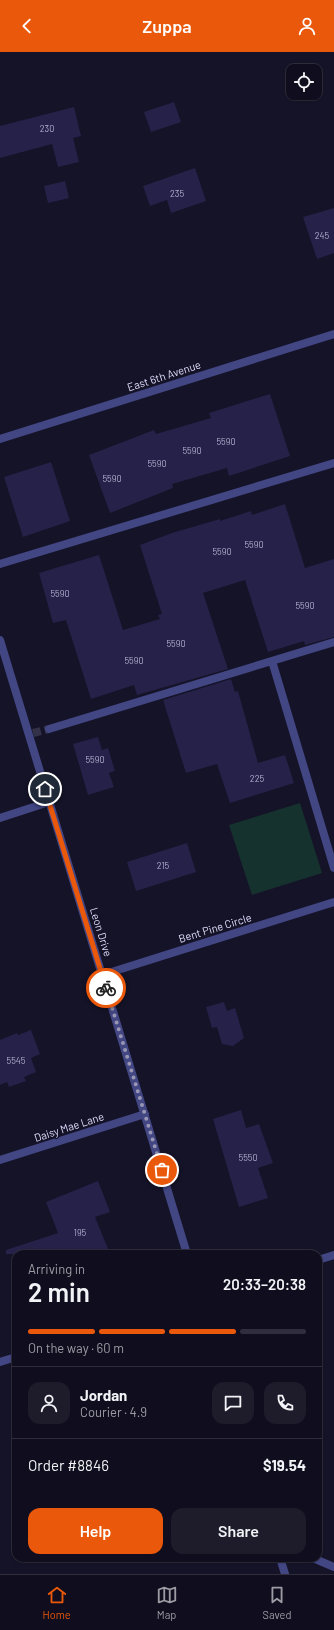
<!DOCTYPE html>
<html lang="en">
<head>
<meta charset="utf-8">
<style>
  :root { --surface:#100e1e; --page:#1e1c2b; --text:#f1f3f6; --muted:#9c9ca4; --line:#302e3c; --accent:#ea580c }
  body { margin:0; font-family:Barlow,sans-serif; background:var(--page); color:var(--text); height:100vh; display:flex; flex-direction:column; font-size:15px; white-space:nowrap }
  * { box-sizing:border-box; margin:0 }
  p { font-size:13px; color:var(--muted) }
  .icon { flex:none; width:22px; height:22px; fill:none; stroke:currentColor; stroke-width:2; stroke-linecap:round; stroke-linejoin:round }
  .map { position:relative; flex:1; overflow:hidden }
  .sheet { position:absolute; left:12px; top:1198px; width:310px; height:312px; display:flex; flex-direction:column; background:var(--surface); border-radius:12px; box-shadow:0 1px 3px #0004,0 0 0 1px var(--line) }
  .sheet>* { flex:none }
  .buttons { position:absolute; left:286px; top:12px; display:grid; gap:8px }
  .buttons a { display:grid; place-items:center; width:36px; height:36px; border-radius:8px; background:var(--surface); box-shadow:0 1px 3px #0004,0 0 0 1px var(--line); font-size:20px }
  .pin { position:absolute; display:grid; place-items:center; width:34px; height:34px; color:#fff; margin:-17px; border:2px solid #fff; border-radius:50%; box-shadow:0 1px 4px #0007 }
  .courier { position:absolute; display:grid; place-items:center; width:40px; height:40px; margin:-20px; border:3px solid #ea580c; border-radius:50%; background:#fff; color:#222; box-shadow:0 1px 5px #0007 }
  .headline em { font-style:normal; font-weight:600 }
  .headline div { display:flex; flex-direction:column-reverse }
  .headline { display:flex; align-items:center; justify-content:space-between; height:68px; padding:0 16px }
  h1 { font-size:26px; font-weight:600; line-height:30px }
  .bar { display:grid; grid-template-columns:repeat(4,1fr); gap:6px 4px; align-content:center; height:48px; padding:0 16px }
  .bar i { height:5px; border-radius:3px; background:var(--line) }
  .bar .on { background:var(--accent) }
  .bar p { grid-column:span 4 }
  .line { display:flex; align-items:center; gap:10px; padding:0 16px; border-top:1px solid var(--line) }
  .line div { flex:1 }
  .round { display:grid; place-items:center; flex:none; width:42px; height:42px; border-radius:12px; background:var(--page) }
  .cta { display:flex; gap:8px; margin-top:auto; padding:8px 16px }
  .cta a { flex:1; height:46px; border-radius:12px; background:var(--accent); color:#fff; font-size:16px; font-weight:600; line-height:46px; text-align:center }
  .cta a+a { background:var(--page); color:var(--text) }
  header { display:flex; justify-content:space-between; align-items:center; height:52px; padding:0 16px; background:var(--accent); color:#fff; font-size:18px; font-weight:600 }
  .tab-bar { display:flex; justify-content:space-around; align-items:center; height:56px; border-top:1px solid var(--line); background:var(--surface); font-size:11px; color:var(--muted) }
  .tab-bar a { display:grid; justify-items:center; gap:2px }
  .tab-bar .on { color:var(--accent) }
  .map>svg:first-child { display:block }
  .green { fill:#16322e }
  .building { fill:#252148 }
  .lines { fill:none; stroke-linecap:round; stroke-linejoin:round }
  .minor-tunnel { stroke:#333148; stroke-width:8; stroke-dasharray:8 4; stroke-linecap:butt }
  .service { stroke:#424683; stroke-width:8 }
  .minor { stroke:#424683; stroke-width:8 }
  .tertiary { stroke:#424683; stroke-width:8 }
  .done { stroke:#9896b2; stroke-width:4; stroke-dasharray:0 7.2 }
  .route { stroke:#ea580c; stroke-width:5 }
  .labels { text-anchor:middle; stroke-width:3; stroke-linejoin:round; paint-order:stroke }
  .number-label { font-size:9px; fill:#b0aecf }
  .street-label { font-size:11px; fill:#deddfc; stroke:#151328 }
</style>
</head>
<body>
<header><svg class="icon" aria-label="back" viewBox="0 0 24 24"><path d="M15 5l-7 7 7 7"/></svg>Zuppa<svg class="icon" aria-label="person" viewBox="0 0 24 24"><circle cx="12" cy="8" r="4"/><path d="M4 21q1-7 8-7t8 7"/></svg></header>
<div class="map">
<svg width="334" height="1522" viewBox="0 0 334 1522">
  <rect width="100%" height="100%" fill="#151328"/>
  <path class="green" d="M 300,751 L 322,821 L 252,843 L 229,773 Z"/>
  <path class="building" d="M 174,50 L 181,70 L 151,80 L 144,60 Z
    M 74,55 L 81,84 L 73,86 L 79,110 L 58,115 L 52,92 L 0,106 L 0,74 Z
    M 195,116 L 206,149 L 171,161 L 167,148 L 150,154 L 143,134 Z
    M 65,129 L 69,146 L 48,151 L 44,134 Z
    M 334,156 L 334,201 L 317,207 L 303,165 Z
    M 270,342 L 290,404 L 229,424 L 227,416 L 172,432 L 173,436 L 110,461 L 89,403 L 154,378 L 156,382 L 211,366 L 209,361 Z
    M 51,410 L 70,469 L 23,485 L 4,425 Z
    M 285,452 L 305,516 L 334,507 L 334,585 L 305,593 L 304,589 L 268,600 L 245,528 L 203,541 L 228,617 L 137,643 L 134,633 L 91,647 L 66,568 L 53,571 L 39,521 L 99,503 L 123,578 L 160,567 L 158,563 L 162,562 L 140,493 L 172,481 L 220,467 L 220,469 L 251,459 L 252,463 Z
    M 231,627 L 235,640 L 238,639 L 258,711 L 285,703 L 294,731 L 230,751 L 217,712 L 186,721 L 163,648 Z
    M 98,685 L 102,698 L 108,696 L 115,719 L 109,721 L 114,735 L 88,743 L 73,692 Z
    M 187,791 L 196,820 L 136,839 L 127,810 Z
    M 224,950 L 227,959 L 235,956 L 244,986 L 233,994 L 222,992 L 217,975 L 212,976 L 206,955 Z
    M 31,978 L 40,1002 L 31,1006 L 36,1020 L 24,1025 L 26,1029 L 9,1035 L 7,1030 L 0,1033 L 0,988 L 17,981 L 18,983 Z
    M 241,1058 L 246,1076 L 259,1072 L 273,1111 L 258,1116 L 268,1146 L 239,1155 L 213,1067 Z
    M 98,1129 L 110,1160 L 95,1165 L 108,1197 L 95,1202 L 6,1202 L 6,1198 L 58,1181 L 46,1150 Z"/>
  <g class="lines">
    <path class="minor-tunnel" d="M 33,681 L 49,677"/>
    <path class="service" d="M 0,766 L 49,750
      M 313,1506 L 334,1515
      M 280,1507 L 292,1506"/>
    <path class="minor" d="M 0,387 L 334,282
      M 0,512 L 334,411
      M 272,609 L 334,816
      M 49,677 L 334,590
      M 102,923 L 334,850
      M 0,1108 L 145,1062
      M 318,1208 L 334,1203
      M 0,1310 L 16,1305"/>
    <path class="tertiary" d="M 0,588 L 187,1202
      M 280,1506 L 285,1522"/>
  </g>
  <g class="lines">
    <path class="done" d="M 106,936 L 162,1118"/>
    <path class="route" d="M 45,737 L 106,936"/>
  </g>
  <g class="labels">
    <g class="number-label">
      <text x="47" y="80">230</text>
      <text x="177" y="145">235</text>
      <text x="322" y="187">245</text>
      <text x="226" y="393">5590</text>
      <text x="192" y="402">5590</text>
      <text x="157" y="415">5590</text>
      <text x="112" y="430">5590</text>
      <text x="254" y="496">5590</text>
      <text x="222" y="503">5590</text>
      <text x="60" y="545">5590</text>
      <text x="305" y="557">5590</text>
      <text x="176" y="595">5590</text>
      <text x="134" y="612">5590</text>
      <text x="95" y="711">5590</text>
      <text x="257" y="730">225</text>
      <text x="163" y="817">215</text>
      <text x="16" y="1012">5545</text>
      <text x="248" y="1109">5550</text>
      <text x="80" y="1184">195</text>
    </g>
    <g class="street-label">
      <text transform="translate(164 324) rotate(-18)" y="4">East 6th Avenue</text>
      <text transform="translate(215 876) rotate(-17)" y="4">Bent Pine Circle</text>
      <text transform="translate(101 880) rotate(73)" y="4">Leon Drive</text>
      <text transform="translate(69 1075) rotate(-18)" y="4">Daisy Mae Lane</text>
    </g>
  </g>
</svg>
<div class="buttons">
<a><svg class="icon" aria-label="locate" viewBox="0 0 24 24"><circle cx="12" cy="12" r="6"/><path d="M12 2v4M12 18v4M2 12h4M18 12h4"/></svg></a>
</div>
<div class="pin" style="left:162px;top:1118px;background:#ea580c"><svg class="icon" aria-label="bag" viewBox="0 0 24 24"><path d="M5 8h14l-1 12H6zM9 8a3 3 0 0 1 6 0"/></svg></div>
<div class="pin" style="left:45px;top:737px;background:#1f2937"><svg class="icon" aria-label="home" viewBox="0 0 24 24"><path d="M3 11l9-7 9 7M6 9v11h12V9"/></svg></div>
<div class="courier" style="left:106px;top:936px"><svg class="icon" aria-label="bike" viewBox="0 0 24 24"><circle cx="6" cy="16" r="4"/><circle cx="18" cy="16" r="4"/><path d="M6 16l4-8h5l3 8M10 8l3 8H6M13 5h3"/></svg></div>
<section class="sheet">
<div class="headline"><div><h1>2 min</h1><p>Arriving in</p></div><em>20:33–20:38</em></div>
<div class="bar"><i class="on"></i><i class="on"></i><i class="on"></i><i></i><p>On the way · 60 m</p></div>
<div class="line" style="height:72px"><a class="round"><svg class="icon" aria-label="person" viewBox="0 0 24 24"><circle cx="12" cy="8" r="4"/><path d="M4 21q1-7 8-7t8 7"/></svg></a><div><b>Jordan</b><p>Courier · 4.9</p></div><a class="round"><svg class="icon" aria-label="chat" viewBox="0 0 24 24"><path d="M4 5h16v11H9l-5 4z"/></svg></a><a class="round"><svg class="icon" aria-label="phone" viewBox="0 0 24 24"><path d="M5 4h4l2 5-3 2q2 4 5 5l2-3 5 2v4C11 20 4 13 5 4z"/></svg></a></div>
<div class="line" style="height:52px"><div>Order #8846</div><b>$19.54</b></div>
<div class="cta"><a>Help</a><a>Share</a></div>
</section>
</div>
<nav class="tab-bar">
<a class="on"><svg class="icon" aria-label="home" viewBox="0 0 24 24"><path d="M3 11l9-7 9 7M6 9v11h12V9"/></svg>Home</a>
<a><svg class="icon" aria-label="map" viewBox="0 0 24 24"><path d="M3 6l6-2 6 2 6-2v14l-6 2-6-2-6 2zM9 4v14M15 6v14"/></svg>Map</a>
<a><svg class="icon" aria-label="saved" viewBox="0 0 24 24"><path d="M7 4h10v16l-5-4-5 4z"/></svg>Saved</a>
</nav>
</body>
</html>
